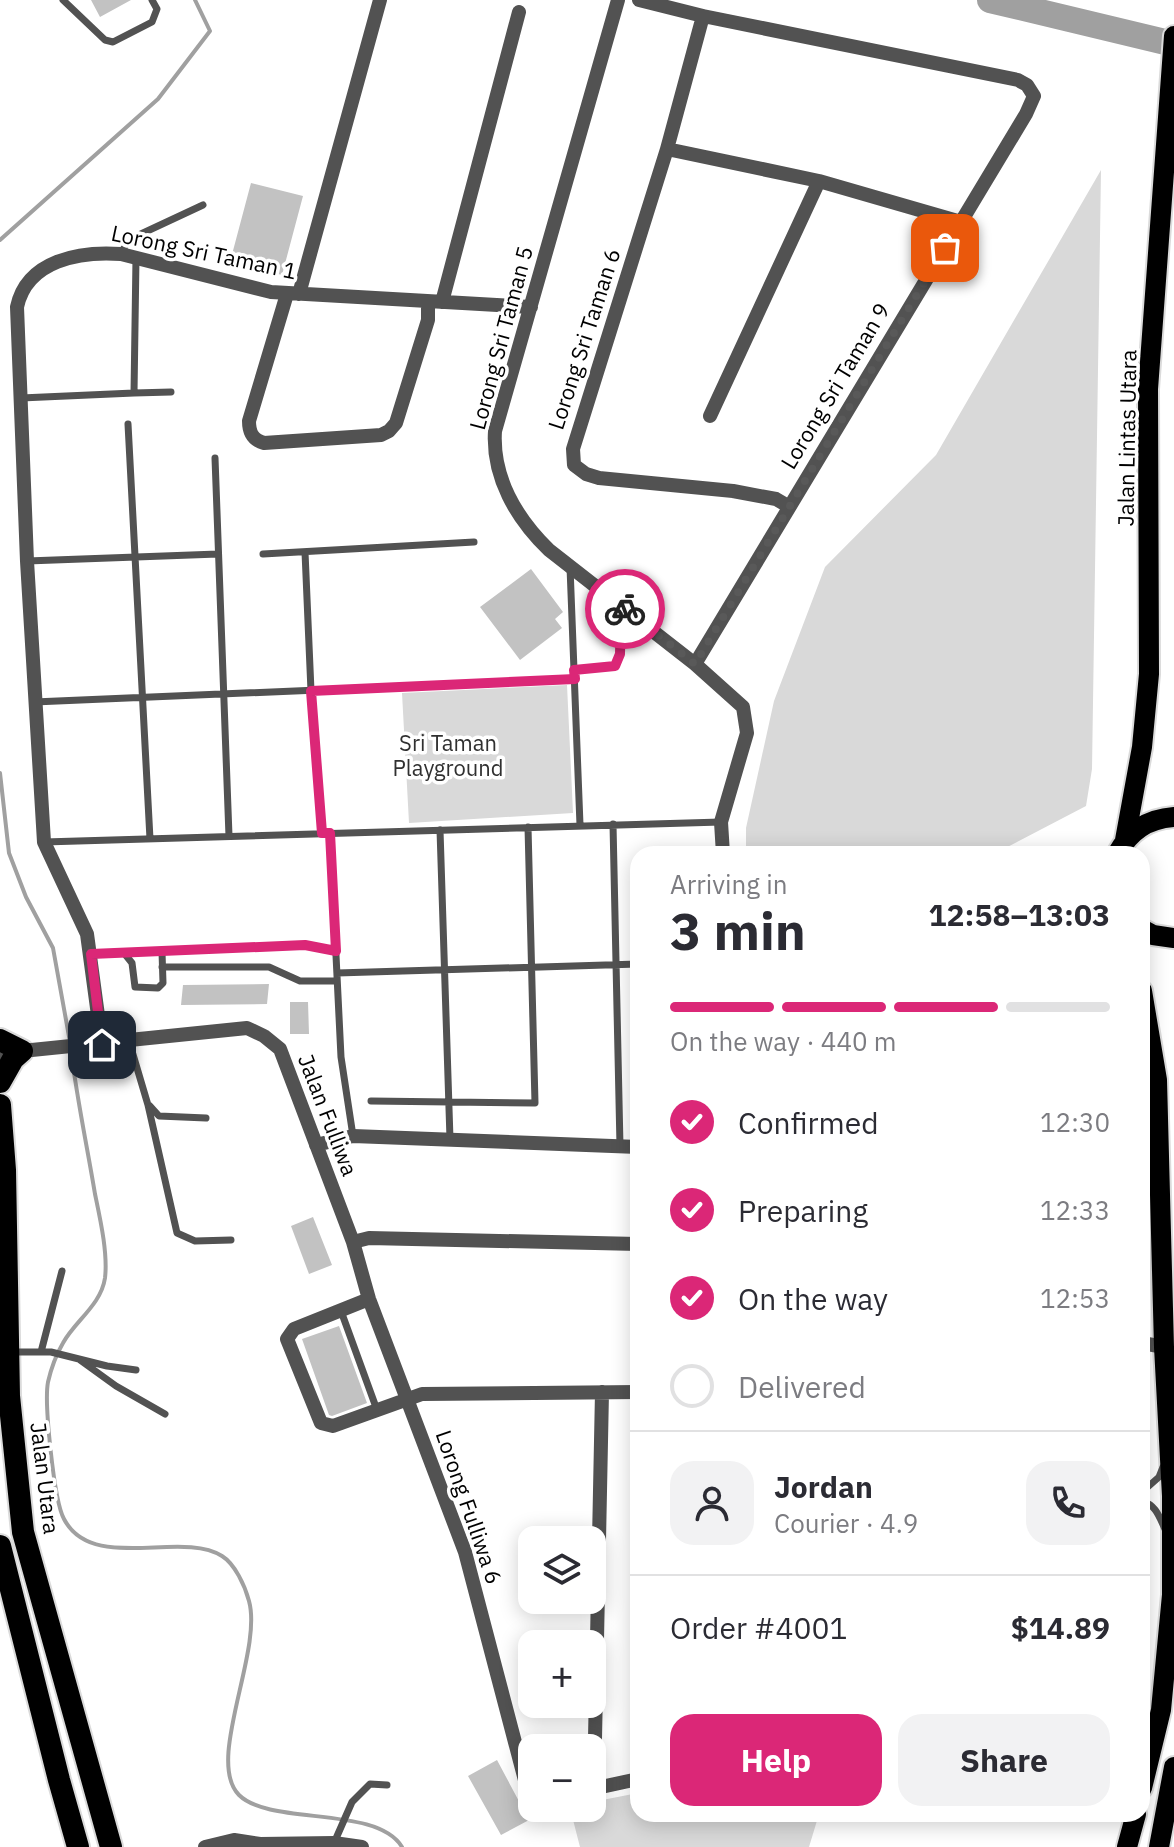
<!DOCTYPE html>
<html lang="en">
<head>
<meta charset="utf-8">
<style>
  :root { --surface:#fff; --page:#f2f2f3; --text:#2b2b33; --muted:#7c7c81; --line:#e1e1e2; --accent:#db2777 }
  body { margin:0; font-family:"IBM Plex Sans",sans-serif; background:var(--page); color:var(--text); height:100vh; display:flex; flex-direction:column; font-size:30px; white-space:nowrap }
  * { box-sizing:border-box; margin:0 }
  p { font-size:26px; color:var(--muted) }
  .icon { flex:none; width:44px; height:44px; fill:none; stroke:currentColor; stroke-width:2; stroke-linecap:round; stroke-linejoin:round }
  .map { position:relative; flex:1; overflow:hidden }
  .panel { position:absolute; left:630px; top:846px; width:520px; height:976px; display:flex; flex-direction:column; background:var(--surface); border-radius:24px; box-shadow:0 4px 20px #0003 }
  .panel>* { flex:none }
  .buttons { position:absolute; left:518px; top:1526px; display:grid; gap:16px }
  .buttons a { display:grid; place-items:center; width:88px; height:88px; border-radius:16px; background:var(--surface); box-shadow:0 4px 20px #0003; font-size:40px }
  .pin { position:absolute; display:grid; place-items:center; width:68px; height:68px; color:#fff; margin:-34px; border-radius:16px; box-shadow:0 4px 12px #0006 }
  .courier { position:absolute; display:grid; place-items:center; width:80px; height:80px; margin:-40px; border:6px solid #db2777; border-radius:50%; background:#fff; color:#222; box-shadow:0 2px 10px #0007 }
  .headline em { font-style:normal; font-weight:700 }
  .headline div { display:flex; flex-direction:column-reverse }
  .headline { display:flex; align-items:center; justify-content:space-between; height:136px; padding:0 40px }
  h1 { font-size:52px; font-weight:700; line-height:60px }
  .bar { display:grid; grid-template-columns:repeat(4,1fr); gap:12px 8px; align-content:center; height:96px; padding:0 40px }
  .bar i { height:10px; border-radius:6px; background:var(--line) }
  .bar .on { background:var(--accent) }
  .bar p { grid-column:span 4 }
  .line { display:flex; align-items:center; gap:20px; padding:0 40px; border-top:2px solid var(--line) }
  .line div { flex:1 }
  .round { display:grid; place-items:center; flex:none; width:84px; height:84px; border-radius:24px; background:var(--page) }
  ol { padding:0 40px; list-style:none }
  li { display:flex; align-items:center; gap:24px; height:88px }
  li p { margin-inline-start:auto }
  li .icon { padding:8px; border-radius:50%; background:var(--accent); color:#fff; stroke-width:4 }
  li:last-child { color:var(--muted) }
  li i { width:44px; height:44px; border:4px solid var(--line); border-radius:50% }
  .cta { display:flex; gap:16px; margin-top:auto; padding:16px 40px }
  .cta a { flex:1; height:92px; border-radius:24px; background:var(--accent); color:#fff; font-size:32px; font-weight:700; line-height:92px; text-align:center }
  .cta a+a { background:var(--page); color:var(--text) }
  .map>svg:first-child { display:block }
  .green { fill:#d9d9d9 }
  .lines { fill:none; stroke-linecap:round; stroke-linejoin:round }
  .stream { stroke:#a0a0a0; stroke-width:4 }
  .river { stroke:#a0a0a0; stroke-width:26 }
  .building { fill:#c2c2c2 }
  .primary-casing { stroke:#dbdbdb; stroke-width:24 }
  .trunk-casing { stroke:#dbdbdb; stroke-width:26 }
  .service { stroke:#525252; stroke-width:7 }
  .minor { stroke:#525252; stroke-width:14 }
  .primary { stroke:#000; stroke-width:20 }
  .trunk { stroke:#000; stroke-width:22 }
  .done { stroke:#595959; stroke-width:8; stroke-dasharray:0 14.4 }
  .route { stroke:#db2777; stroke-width:10 }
  .labels { text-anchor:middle; stroke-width:7; stroke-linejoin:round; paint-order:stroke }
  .street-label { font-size:22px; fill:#000; stroke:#fff }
  .park-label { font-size:22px; fill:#303030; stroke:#fff }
</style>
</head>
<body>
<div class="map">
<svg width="1174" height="1847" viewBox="0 0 1174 1847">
  <rect width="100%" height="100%" fill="#fff"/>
  <path class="green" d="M 1101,170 L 1092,769 L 1086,806 L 994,854 L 746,854 L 746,828 L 774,701 L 825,567 L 936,455 Z
    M 567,685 L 573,813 L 409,823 L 402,693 Z
    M 638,1793 L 638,1814 L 819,1814 L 809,1847 L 580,1847 L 570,1808 L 592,1808 L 592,1802 Z"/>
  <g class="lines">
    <path class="stream" d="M 0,240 L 158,99 L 210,31 L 195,0
      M 0,773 L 9,853 L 26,897 L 53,948 L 70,1042
      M 71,1051 C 77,1099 87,1146 95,1194 C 100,1218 108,1253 105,1278 C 101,1305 75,1321 63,1343 C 56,1355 51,1369 48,1382 C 44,1403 54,1501 64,1519 C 92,1573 181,1530 222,1556 C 235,1564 245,1586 249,1601 C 263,1652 205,1761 239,1795 C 270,1826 377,1805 402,1847"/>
    <path class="river" d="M 990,0 L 1174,44"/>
  </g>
  <path class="building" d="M 91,0 L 131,0 L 100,17 Z
    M 251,183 L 303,196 L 282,275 L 230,262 Z
    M 531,569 L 563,612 L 555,619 L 562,628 L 520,660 L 480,607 Z
    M 269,984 L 267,1004 L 181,1005 L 183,985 Z
    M 290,1002 L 308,1002 L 309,1034 L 290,1034 Z
    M 313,1217 L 332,1265 L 309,1274 L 291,1226 Z
    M 339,1326 L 367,1403 L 332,1416 L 329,1415 L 302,1339 Z
    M 497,1760 L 529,1820 L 501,1835 L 468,1776 Z"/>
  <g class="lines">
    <defs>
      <path id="primary" d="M 1125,840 L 1142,747 L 1149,674 L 1148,389 L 1174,36
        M 1117,854 C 1130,831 1147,819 1174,817
        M 1142,929 L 1153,935 L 1174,938
        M 1142,991 L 1157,1080 L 1164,1347 L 1172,1496 L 1172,1595 L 1161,1710 L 1142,1788
        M 1127,1847 L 1136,1814
        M 1159,1847 L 1174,1767"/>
      <path id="trunk" d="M 0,1040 L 22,1051 L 13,1059 L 0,1082
        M 0,1105 L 5,1170 L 9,1396 L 23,1532 L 111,1847
        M 0,1546 L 59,1780 L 78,1847"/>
    </defs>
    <use href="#primary" class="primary-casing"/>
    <use href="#trunk" class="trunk-casing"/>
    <path class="service" d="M 63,0 L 105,40 L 113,42 L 152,22 L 157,9 L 152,0
      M 121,254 L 128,240 L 203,205
      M 134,393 L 171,392
      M 21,398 L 134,393 L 136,258
      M 128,424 L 150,839
      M 215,458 L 229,836
      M 305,552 L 311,691 L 322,833
      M 263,554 L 474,542
      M 27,561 L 218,554
      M 570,567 L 580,825
      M 574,670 L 615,666 L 620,654 L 621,607
      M 34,702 L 575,679
      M 613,824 L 620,1146
      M 440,830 L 450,1139
      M 330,833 L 341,1057 L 353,1136
      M 44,842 L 721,822
      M 124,953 L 132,963 L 135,987 L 158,988 L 163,983 L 162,952
      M 91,954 L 305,945 L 336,951
      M 162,967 L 269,967 L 300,981 L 337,981
      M 337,973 L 638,964
      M 129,1041 L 148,1105 L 177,1233 L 195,1241 L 231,1240
      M 371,1101 L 535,1103 L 528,827
      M 150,1106 L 159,1116 L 206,1118
      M 341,1311 L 377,1410
      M 12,1352 L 51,1352 L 107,1366 L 136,1370
      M 41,1352 L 62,1271
      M 80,1360 L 116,1386 L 165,1414
      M 1142,1492 L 1159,1477 L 1163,1467
      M 1142,1501 C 1156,1505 1159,1516 1165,1529
      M 334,1843 L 352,1802 L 370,1784 L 387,1785"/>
    <path class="minor" d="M 618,0 L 495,431 C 492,477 516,518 549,550 L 695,664 L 743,707 L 747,733 L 721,822 L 723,854
      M 639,0 L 703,16 L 1018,80 L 1027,85 L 1034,96 L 1026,114 L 695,664
      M 703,16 L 667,149 L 573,449 L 574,465 L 586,474 L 599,478 L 733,491 L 776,499 L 788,506
      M 667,149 L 819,181 L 961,222
      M 287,294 L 249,421 C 249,433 253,440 264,443 L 381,435 L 389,431 L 396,423 L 428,320 L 428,302
      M 299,294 L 380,0
      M 442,302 L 519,12
      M 710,416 L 819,181
      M 102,1045 L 87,934 L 44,842 L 27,561 L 17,307 C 27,260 80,251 121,254 L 271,292 L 531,307
      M 0,1056 L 22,1051 L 247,1028 L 264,1036 L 280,1049 L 353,1242 L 369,1299 L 465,1552 L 526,1784 L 532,1788
      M 316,1145 L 353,1136 L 638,1147
      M 353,1242 L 369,1238 L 638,1244
      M 369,1299 L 294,1329 L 287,1339 L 321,1423 L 333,1426 L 422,1394 L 638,1392
      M 1142,1343 L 1164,1347
      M 594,1788 L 602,1392
      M 592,1789 L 638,1779
      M 205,1847 L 234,1840 L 260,1844 L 334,1843 L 362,1847"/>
    <use href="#primary" class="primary"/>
    <use href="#trunk" class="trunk"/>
  </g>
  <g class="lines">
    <path class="done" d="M 625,609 L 695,664 L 945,248"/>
    <path class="route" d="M 102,1045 L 91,954 L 305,945 L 336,951 L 330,833 L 322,833 L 311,691 L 575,679 L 574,670 L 615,666 L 620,654 L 621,605 L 625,609"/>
  </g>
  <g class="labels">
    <g class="street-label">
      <text transform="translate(204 252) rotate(12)" y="8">Lorong Sri Taman 1</text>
      <text transform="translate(501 338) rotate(-75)" y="8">Lorong Sri Taman 5</text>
      <text transform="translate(584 339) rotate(-72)" y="8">Lorong Sri Taman 6</text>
      <text transform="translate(835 386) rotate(-59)" y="8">Lorong Sri Taman 9</text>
      <text transform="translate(1127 438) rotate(-89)" y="8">Jalan Lintas Utara</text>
      <text transform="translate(328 1115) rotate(69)" y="8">Jalan Fulliwa</text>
      <text transform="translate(45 1478) rotate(83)" y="8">Jalan Utara</text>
      <text transform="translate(469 1507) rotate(71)" y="8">Lorong Fulliwa 6</text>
    </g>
    <g class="park-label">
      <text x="448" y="751">Sri Taman<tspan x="448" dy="25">Playground</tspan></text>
    </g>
  </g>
</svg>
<div class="buttons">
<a><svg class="icon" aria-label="layers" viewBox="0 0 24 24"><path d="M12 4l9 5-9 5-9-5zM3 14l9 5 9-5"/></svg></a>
<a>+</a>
<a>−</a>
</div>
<div class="pin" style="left:945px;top:248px;background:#ea580c"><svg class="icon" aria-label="bag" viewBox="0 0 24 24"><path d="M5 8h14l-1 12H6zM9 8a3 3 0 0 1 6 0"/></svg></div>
<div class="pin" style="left:102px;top:1045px;background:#1f2937"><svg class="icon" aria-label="home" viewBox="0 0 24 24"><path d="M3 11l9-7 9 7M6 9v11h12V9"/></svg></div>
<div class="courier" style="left:625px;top:609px"><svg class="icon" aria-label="bike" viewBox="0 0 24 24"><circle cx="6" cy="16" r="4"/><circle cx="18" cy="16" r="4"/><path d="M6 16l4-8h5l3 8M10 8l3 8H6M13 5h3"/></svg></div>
<section class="panel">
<div class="headline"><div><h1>3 min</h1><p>Arriving in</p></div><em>12:58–13:03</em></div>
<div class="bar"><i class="on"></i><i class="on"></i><i class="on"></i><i></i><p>On the way · 440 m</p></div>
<ol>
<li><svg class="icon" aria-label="check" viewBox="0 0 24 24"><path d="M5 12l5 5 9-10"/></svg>Confirmed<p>12:30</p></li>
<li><svg class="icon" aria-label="check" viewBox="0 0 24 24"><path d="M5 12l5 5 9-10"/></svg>Preparing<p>12:33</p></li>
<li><svg class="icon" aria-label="check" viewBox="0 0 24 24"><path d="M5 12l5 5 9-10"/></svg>On the way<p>12:53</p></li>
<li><i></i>Delivered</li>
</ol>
<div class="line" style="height:144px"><a class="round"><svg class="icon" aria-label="person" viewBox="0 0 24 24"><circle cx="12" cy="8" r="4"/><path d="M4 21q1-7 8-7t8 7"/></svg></a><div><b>Jordan</b><p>Courier · 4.9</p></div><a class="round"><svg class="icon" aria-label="phone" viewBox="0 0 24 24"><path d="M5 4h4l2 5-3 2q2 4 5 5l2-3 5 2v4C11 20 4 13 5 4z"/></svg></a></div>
<div class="line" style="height:104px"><div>Order #4001</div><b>$14.89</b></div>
<div class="cta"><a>Help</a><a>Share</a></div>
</section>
</div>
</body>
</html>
